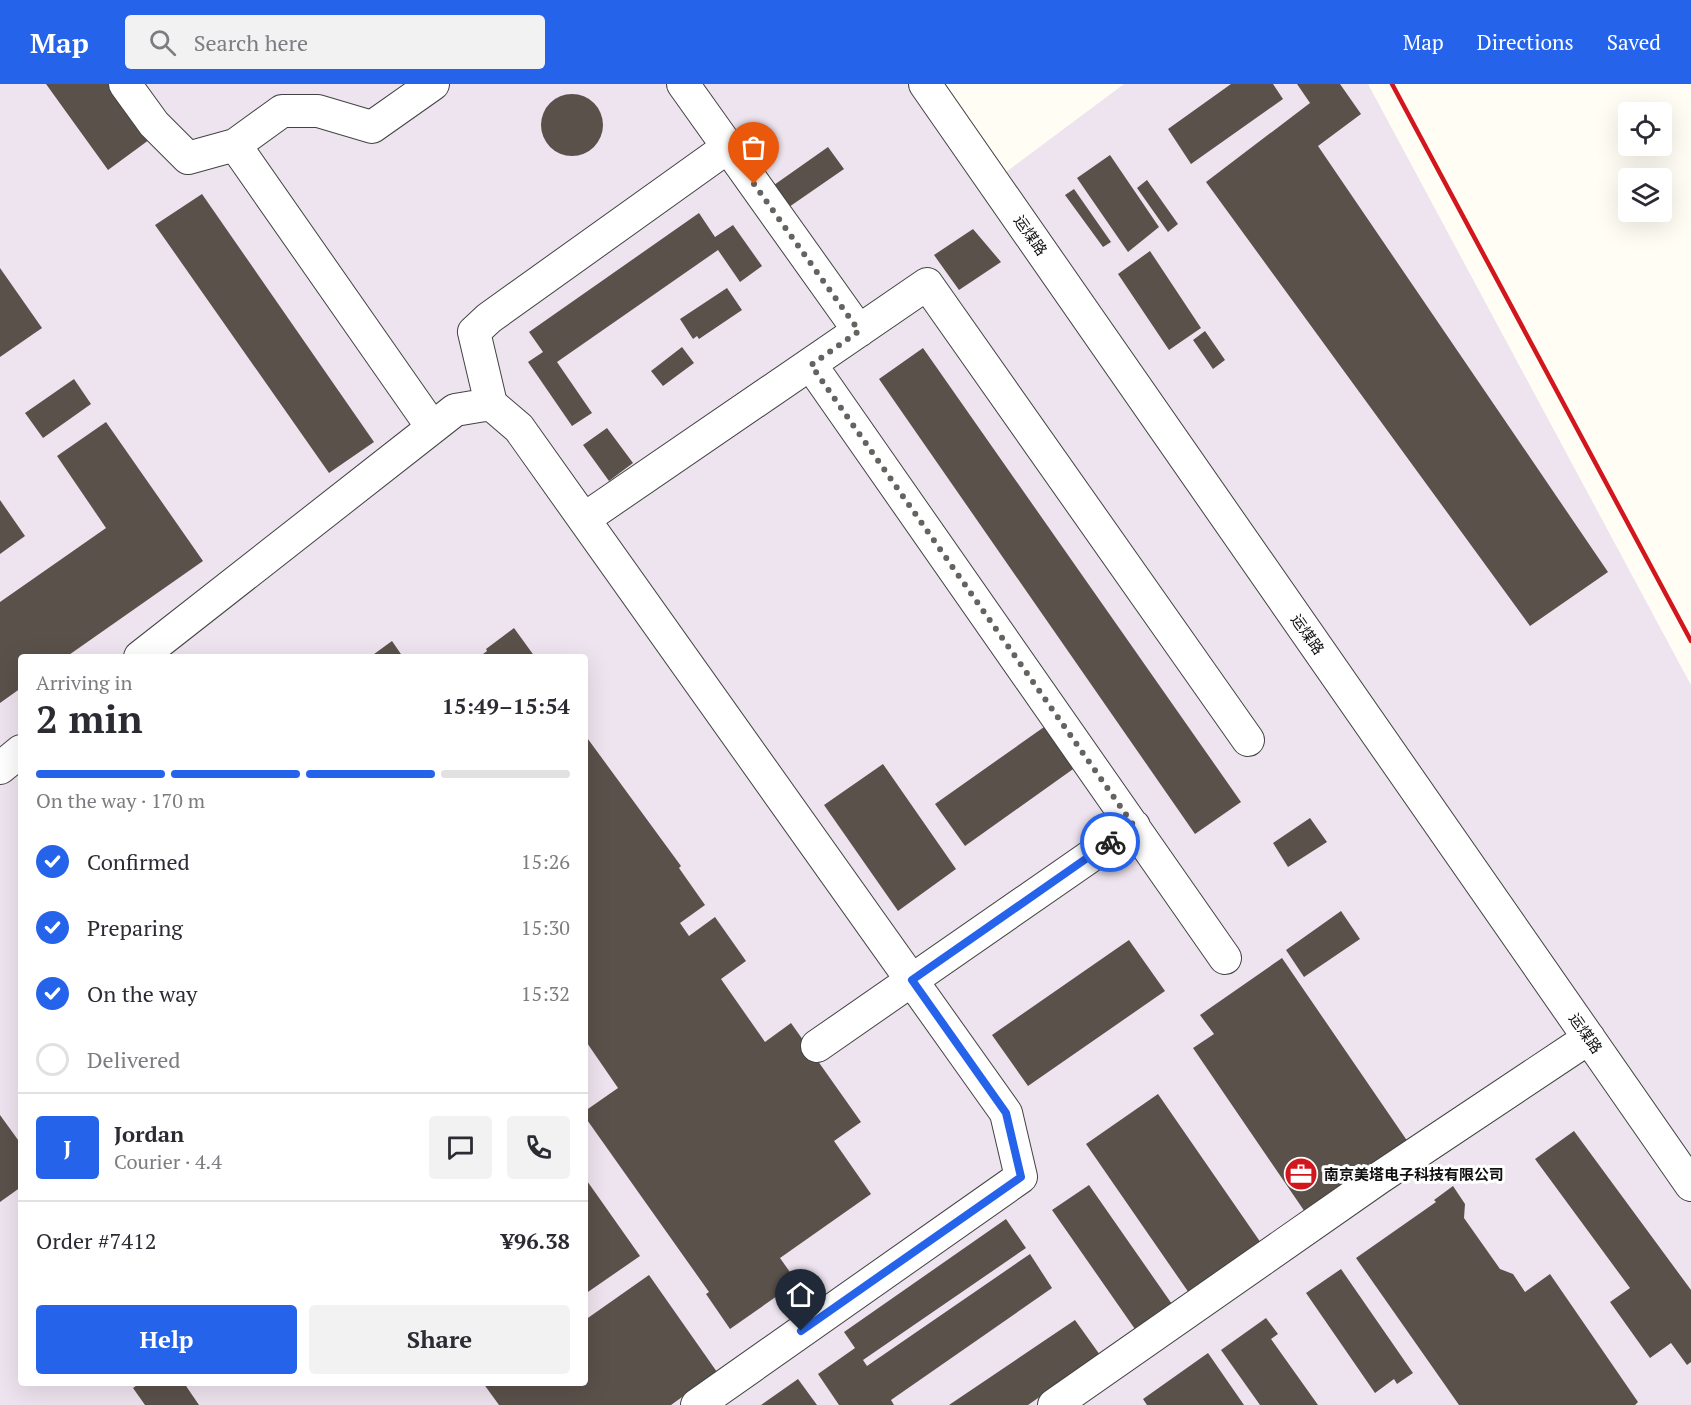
<!DOCTYPE html>
<meta charset="utf-8">
<style>
:root{--surface:#fff;--page:#f2f2f3;--text:#2b2b33;--muted:#7c7c81;--line:#e1e1e2;--accent:#2563eb}
body{margin:0;font-family:"PT Serif","Noto Sans SC",serif;background:var(--page);color:var(--text);height:100vh;display:flex;flex-direction:column;font-size:22px;white-space:nowrap}
*{box-sizing:border-box;margin:0}
p{font-size:20px;color:var(--muted)}
.icon{flex:none;width:33px;height:33px;fill:none;stroke:currentColor;stroke-width:2;stroke-linecap:round;stroke-linejoin:round}
.map{position:relative;flex:1;overflow:hidden}
.side{position:absolute;left:18px;top:570px;width:570px;height:732px;display:flex;flex-direction:column;background:var(--surface);border-radius:6px;box-shadow:0 6px 24px #0002}
.side>*{flex:none}
.buttons{position:absolute;left:1618px;top:18px;display:grid;gap:12px}
.buttons a{display:grid;place-items:center;width:54px;height:54px;border-radius:6px;background:var(--surface);box-shadow:0 6px 24px #0002;font-size:30px}
.pin{position:absolute;display:grid;place-items:center;width:51px;height:51px;color:#fff;margin:-62px -26px;border-radius:50% 50% 50% 0;rotate:-45deg;box-shadow:0 0 6px #0007}
.pin .icon{rotate:45deg}
.courier{position:absolute;display:grid;place-items:center;width:60px;height:60px;margin:-30px;border:4px solid #2563eb;border-radius:50%;background:#fff;color:#222;box-shadow:0 2px 8px #0007}
.headline em{font-style:normal;font-weight:700}
.headline div{display:flex;flex-direction:column-reverse}
.headline{display:flex;align-items:center;justify-content:space-between;height:102px;padding:0 18px}
h1{font-size:39px;font-weight:700;line-height:45px}
.bar{display:grid;grid-template-columns:repeat(4,1fr);gap:9px 6px;align-content:center;height:72px;padding:0 18px}
.bar i{height:8px;border-radius:4px;background:var(--line)}
.bar .on{background:var(--accent)}
.bar p{grid-column:span 4}
.line{display:flex;align-items:center;gap:15px;padding:0 18px;border-top:2px solid var(--line)}
.line div{flex:1}
.round{display:grid;place-items:center;flex:none;width:63px;height:63px;border-radius:6px;background:var(--page)}
ol{padding:0 18px;list-style:none}
li{display:flex;align-items:center;gap:18px;height:66px}
li p{margin-inline-start:auto}
li .icon{padding:6px;border-radius:50%;background:var(--accent);color:#fff;stroke-width:4}
li:last-child{color:var(--muted)}
li i{width:33px;height:33px;border:3px solid var(--line);border-radius:50%}
.action{display:flex;gap:12px;margin-top:auto;padding:12px 18px}
.action a{flex:1;height:69px;border-radius:6px;background:var(--accent);color:#fff;font-size:24px;font-weight:700;line-height:69px;text-align:center}
.action a+a{background:var(--page);color:var(--text)}
header{display:flex;align-items:center;gap:36px;box-sizing:border-box;height:84px;padding:0 30px;background:var(--accent);color:#fff}
header strong{font-size:28px}
nav{display:flex;gap:33px;margin-inline-start:auto;font-size:21px}
.search{width:420px;height:54px;background:var(--page);display:flex;align-items:center;gap:15px;box-sizing:border-box;padding:0 21px;border-radius:6px;color:var(--muted);font-size:22px}
.map>svg:first-child{display:block}
.industrial{fill:#eee4ef;fill-rule:evenodd}
.building{fill:#5b514b}
.lines{fill:none;stroke-linecap:round;stroke-linejoin:round}
.minor-casing{stroke:#434343;stroke-width:34}
.minor{stroke:#fff;stroke-width:32}
.rail{stroke:#d2161e;stroke-width:4.5}
.done{stroke:#646360;stroke-width:6;stroke-dasharray:0 10.8}
.route{stroke:#2563eb;stroke-width:8}
.labels{text-anchor:middle;dominant-baseline:central;stroke-width:6;stroke-linejoin:round;paint-order:stroke}
.street-label{font-size:15px;fill:#101010;stroke:#fff}
.poi-label{font-size:15px;font-weight:bold;fill:#101010;stroke:#fff;text-anchor:start}
</style>
<header>
<strong>Map</strong>
<div class="search"><svg class="icon" aria-label="search" viewBox="0 0 24 24"><circle cx="10" cy="10" r="6"/><path d="M15 15l6 6"/></svg>Search here</div>
<nav><a>Map</a><a>Directions</a><a>Saved</a></nav>
</header>
<div class="map">
<svg width="1691" height="1321" viewBox="0 0 1691 1321">
<rect width="100%" height="100%" fill="#fffdf4"/>
<path class="industrial" d="M0,0H914L986,103L1124,0H1368L1691,601V1321H0ZM21,573H585V1299H21Z"/>
<path class="building" d="M46,0H116L153,53L108,86Z
M1231,0H1273L1283,15L1191,80L1168,45Z
M1297,0H1340L1361,30L1318,62L1608,488L1530,542L1206,98L1310,19Z
M541 41a31 31 0 1 1 62 0a31 31 0 1 1-62 0Z
M828,63L844,85L789,123L774,101Z
M1110,71L1159,143L1128,168L1077,94Z
M1147,96L1178,140L1168,148L1137,104Z
M1074,105L1111,158L1103,163L1065,111Z
M202,110L374,358L329,389L155,141Z
M699,129L715,153L733,141L762,182L740,198L718,166L557,278L592,329L572,342L528,278L543,268L529,248Z
M973,145L1001,178L959,206L934,171Z
M1150,167L1201,244L1169,266L1118,190Z
M0,184L42,244L0,273Z
M727,204L742,226L699,255L697,252L693,255L680,235Z
M1205,247L1225,276L1213,285L1193,256Z
M682,263L694,279L663,302L651,287Z
M923,264L1241,718L1195,750L879,295Z
M74,295L91,320L43,354L25,329Z
M106,338L203,477L66,573H21V604L0,619V518L106,444L57,372Z
M607,344L633,379L609,397L583,361Z
M0,416L25,452L0,470Z
M514,544L535,573H479L487,567L486,565Z
M392,557L403,573H370Z
M1054,636L1083,678L965,762L935,720Z
M585,651L681,782L679,784L705,821L680,839L689,852L715,833L746,877L721,895L765,958L791,939L861,1038L834,1057L871,1110L780,1174L797,1198L730,1245L706,1210L709,1208L585,1033V1027L618,1004L585,956Z
M883,680L956,785L898,827L824,721Z
M1310,734L1327,758L1288,783L1273,759Z
M1341,827L1360,855L1304,893L1286,866Z
M1129,856L1165,907L1028,1002L992,951Z
M1282,874L1408,1058L1305,1128L1193,964L1214,950L1200,931Z
M1158,1010L1261,1159L1189,1209L1086,1060Z
M0,1031L21,1060V1103L0,1118Z
M1574,1047L1691,1206V1278L1687,1281L1671,1259L1650,1274L1610,1218L1630,1204L1535,1075Z
M585,1094L640,1172L585,1210Z
M1089,1101L1174,1223L1137,1248L1052,1126Z
M1453,1102L1465,1120L1464,1134L1500,1185L1513,1190L1525,1208L1550,1190L1638,1318L1635,1321H1459L1356,1174L1436,1118L1434,1116Z
M1006,1135L1026,1164L863,1276L867,1282L1030,1170L1052,1204L891,1316L894,1321H839L818,1290L855,1264L844,1248Z
M1341,1185L1413,1289L1397,1300L1394,1295L1375,1309L1306,1209Z
M649,1191L717,1288L671,1321H499L483,1299H585V1236Z
M1266,1234L1278,1250L1271,1255L1318,1321H1260L1221,1266Z
M1075,1236L1100,1271L1028,1321H949Z
M1208,1269L1244,1321H1147L1143,1315Z
M798,1295L817,1321H761Z
M140,1299H184L199,1321H145L133,1304Z"/>
<g class="lines">
<g class="minor-casing">
<path id="minor" d="M125,0L154,40L188,74L235,61L282,27H318L372,43L433,0
M683,0L859,247
M925,0L1691,1101
M235,61L432,343
M811,281L1225,874
M491,320L474,248L489,234L728,63
M584,435L927,200L1248,656
M140,573L455,326L491,320L519,344L1006,1029L1021,1093L697,1321
M0,684L21,667
M817,962L1134,742
M1054,1321L1379,1094L1589,954"/>
</g>
<use href="#minor" class="minor"/>
<path class="rail" d="M1392,0L1691,557"/>
</g>
<g class="lines">
<path class="done" d="M754,100L859,247L811,281L1134,742L1110,758"/>
<path class="route" d="M801,1247L1021,1093L1006,1029L912,896L1110,758"/>
</g>
<defs>
<g id="office-disc" transform="scale(1.725)"><circle r="9.5" fill="#d2161e" stroke="#fff"/><path d="M-6-3h4V-5.5h4V-3h4V5H-6ZM-1-4.5V-3h2v-1.5ZM-6 0V1H6V0Z" fill="#fff"/></g>
</defs>
<g fill-rule="evenodd">
<use href="#office-disc" x="1301" y="1090"/>
</g>
<g class="labels">
<g class="street-label">
<text transform="translate(1031 151) rotate(55)">运煤路</text>
<text transform="translate(1308 550) rotate(55)">运煤路</text>
<text transform="translate(1586 949) rotate(55)">运煤路</text>
</g>
<g class="poi-label">
<text x="1324" y="1090">南京美塔电子科技有限公司</text>
</g>
</g>
</svg>
<div class="buttons">
<a><svg class="icon" aria-label="locate" viewBox="0 0 24 24"><circle cx="12" cy="12" r="6"/><path d="M12 2v4M12 18v4M2 12h4M18 12h4"/></svg></a>
<a><svg class="icon" aria-label="layers" viewBox="0 0 24 24"><path d="M12 4l9 5-9 5-9-5zM3 14l9 5 9-5"/></svg></a>
</div>
<div class="pin" style="left:754px;top:100px;background:#ea580c"><svg class="icon" aria-label="bag" viewBox="0 0 24 24"><path d="M5 8h14l-1 12H6zM9 8a3 3 0 0 1 6 0"/></svg></div>
<div class="pin" style="left:801px;top:1247px;background:#1f2937"><svg class="icon" aria-label="home" viewBox="0 0 24 24"><path d="M3 11l9-7 9 7M6 9v11h12V9"/></svg></div>
<div class="courier" style="left:1110px;top:758px"><svg class="icon" aria-label="bike" viewBox="0 0 24 24"><circle cx="6" cy="16" r="4"/><circle cx="18" cy="16" r="4"/><path d="M6 16l4-8h5l3 8M10 8l3 8H6M13 5h3"/></svg></div>
<section class="side">
<div class="headline"><div><h1>2 min</h1><p>Arriving in</p></div><em>15:49–15:54</em></div>
<div class="bar"><i class="on"></i><i class="on"></i><i class="on"></i><i></i><p>On the way · 170 m</p></div>
<ol>
<li><svg class="icon" aria-label="check" viewBox="0 0 24 24"><path d="M5 12l5 5 9-10"/></svg>Confirmed<p>15:26</p></li>
<li><svg class="icon" aria-label="check" viewBox="0 0 24 24"><path d="M5 12l5 5 9-10"/></svg>Preparing<p>15:30</p></li>
<li><svg class="icon" aria-label="check" viewBox="0 0 24 24"><path d="M5 12l5 5 9-10"/></svg>On the way<p>15:32</p></li>
<li><i></i>Delivered</li>
</ol>
<div class="line" style="height:108px"><b class="round" style="background:var(--accent);color:#fff">J</b><div><b>Jordan</b><p>Courier · 4.4</p></div><a class="round"><svg class="icon" aria-label="chat" viewBox="0 0 24 24"><path d="M4 5h16v11H9l-5 4z"/></svg></a><a class="round"><svg class="icon" aria-label="phone" viewBox="0 0 24 24"><path d="M5 4h4l2 5-3 2q2 4 5 5l2-3 5 2v4C11 20 4 13 5 4z"/></svg></a></div>
<div class="line" style="height:78px"><div>Order #7412</div><b>¥96.38</b></div>
<div class="action"><a>Help</a><a>Share</a></div>
</section>
</div>
